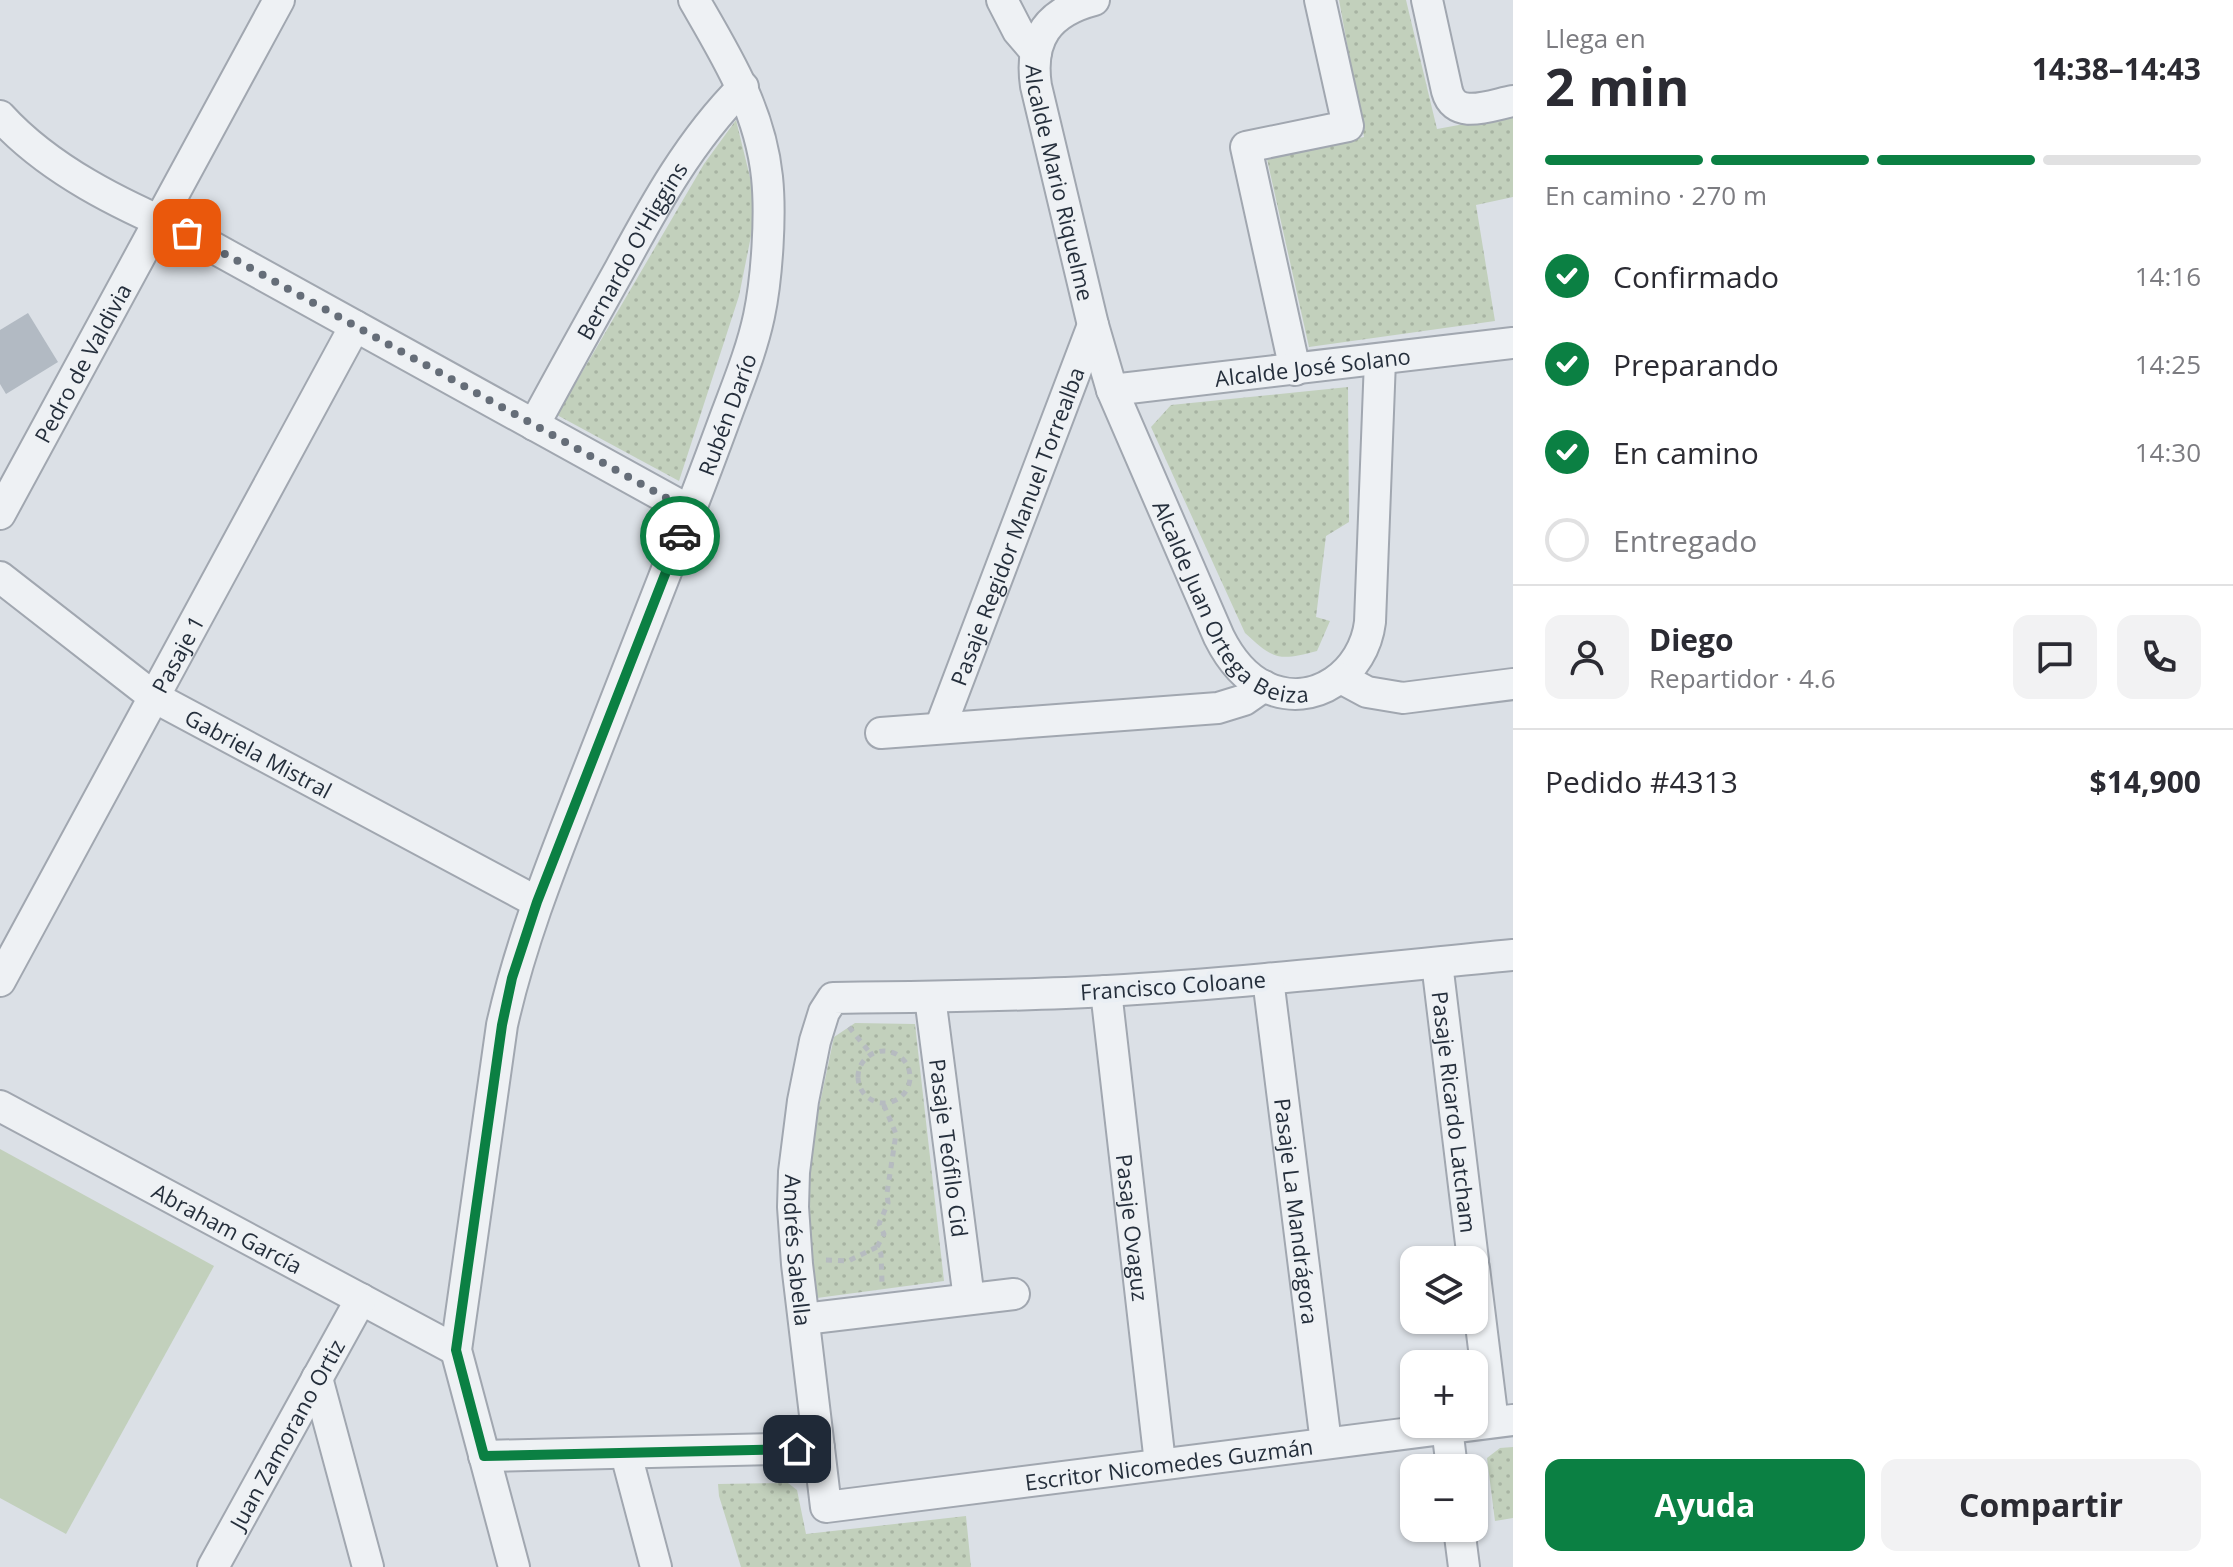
<!DOCTYPE html>
<html lang="es">
<meta charset="utf-8">
<style>
:root{--surface:#fff;--page:#f2f2f3;--text:#2b2b33;--muted:#7c7c81;--line:#e1e1e2;--accent:#0b8043}
body{margin:0;font-family:"Open Sans",sans-serif;background:var(--page);color:var(--text);height:100vh;display:flex;flex-direction:column;font-size:30px;white-space:nowrap}
*{box-sizing:border-box;margin:0}
p{font-size:26px;color:var(--muted)}
.icon{flex:none;width:44px;height:44px;fill:none;stroke:currentColor;stroke-width:2;stroke-linecap:round;stroke-linejoin:round}
.map{position:relative;flex:1;overflow:hidden}
.sheet{display:flex;flex-direction:column;background:var(--surface);width:720px}
.sheet>*{flex:none}
.tools{position:absolute;left:1400px;top:1246px;display:grid;gap:16px}
.tools a{display:grid;place-items:center;width:88px;height:88px;border-radius:16px;background:var(--surface);box-shadow:0 2px 6px #0004;font-size:40px}
.pin{position:absolute;display:grid;place-items:center;width:68px;height:68px;color:#fff;margin:-34px;border-radius:16px;box-shadow:0 4px 12px #0006}
.courier{position:absolute;display:grid;place-items:center;width:80px;height:80px;margin:-40px;border:6px solid #0b8043;border-radius:50%;background:#fff;color:#222;box-shadow:0 2px 10px #0007}
.overview em{font-style:normal;font-weight:700}
.overview div{display:flex;flex-direction:column-reverse}
.overview{display:flex;align-items:center;justify-content:space-between;height:136px;padding:0 32px}
h1{font-size:52px;font-weight:700;line-height:60px}
.bar{display:grid;grid-template-columns:repeat(4,1fr);gap:12px 8px;align-content:center;height:96px;padding:0 32px}
.bar i{height:10px;border-radius:6px;background:var(--line)}
.bar .active{background:var(--accent)}
.bar p{grid-column:span 4}
.line{display:flex;align-items:center;gap:20px;padding:0 32px;border-top:2px solid var(--line)}
.line div{flex:1}
.round{display:grid;place-items:center;flex:none;width:84px;height:84px;border-radius:16px;background:var(--page)}
ol{padding:0 32px;list-style:none}
li{display:flex;align-items:center;gap:24px;height:88px}
li p{margin-inline-start:auto}
li .icon{padding:8px;border-radius:50%;background:var(--accent);color:#fff;stroke-width:4}
li:last-child{color:var(--muted)}
li i{width:44px;height:44px;border:4px solid var(--line);border-radius:50%}
.cta{display:flex;gap:16px;margin-top:auto;padding:16px 32px}
.cta a{flex:1;height:92px;border-radius:16px;background:var(--accent);color:#fff;font-size:32px;font-weight:700;line-height:92px;text-align:center}
.cta a+a{background:var(--page);color:var(--text)}
main{display:flex;flex:1;min-height:0}
.map>svg:first-child{display:block}
.grass{fill:#c2d0bc}
.park{fill:url(#park-dots)}
.building{fill:#b2bac3}
.lines{fill:none;stroke-linecap:round;stroke-linejoin:round}
.minor-casing{stroke:#a1a7b0;stroke-width:34}
.path{stroke:#b6bbc0;stroke-width:5;stroke-dasharray:6 6;stroke-linecap:butt}
.minor{stroke:#eef1f4;stroke-width:30}
.done{stroke:#656d78;stroke-width:8;stroke-dasharray:0 14.4}
.route{stroke:#0b8043;stroke-width:10}
.labels{text-anchor:middle;dominant-baseline:central;stroke-width:8;stroke-linejoin:round;paint-order:stroke}
.street-label{font-size:22px;fill:#252f3c;stroke:#eaeff4}
</style>
<main>
<div class="map">
<svg width="1513" height="1567" viewBox="0 0 1513 1567">
<defs>
<pattern id="park-dots" width="8" height="8" patternUnits="userSpaceOnUse" patternTransform="scale(2)"><rect width="8" height="8" fill="#c2d0bc"/><path d="M2 2h.1M6 6h.1" fill="none" stroke="#a7b3a2" stroke-width="1.8" stroke-linecap="round"/></pattern>
</defs>
<rect width="100%" height="100%" fill="#dbe0e6"/>
<path class="grass" d="M0,1149L214,1266L66,1534L0,1498Z"/>
<path class="park" d="M1339,0H1406L1437,129L1513,115V197L1476,205L1495,321L1309,347L1267,159L1364,137Z
M736,120L757,206L739,296L679,481L557,415L704,164Z
M1348,387L1349,522L1326,536L1316,617L1330,621L1317,651C1279,661 1274,660 1245,633L1151,427L1171,405Z
M855,1023L915,1024L944,1281L817,1298L810,1226V1150L834,1037Z
M1513,1447V1518L1495,1521L1487,1458L1500,1448Z
M788,1483L797,1490L806,1534L966,1516L971,1567H741L719,1496L718,1484Z"/>
<path class="building" d="M28,313L58,362L6,394L0,384V330Z"/>
<g class="lines">
<g class="minor-casing">
<g id="minor">
<path d="M1002,0L1018,31L1036,52"/>
<path id="s1" d="M1094,0C1048,12 1029,39 1036,86L1093,325L1112,390L1219,637C1229,657 1244,677 1265,687C1315,710 1364,672 1370,622L1380,360"/>
<path d="M1427,0L1447,91C1455,121 1491,105 1513,101"/>
<path d="M0,116C49,170 121,205 187,233L690,511"/>
<path d="M1295,370L1246,147L1348,126L1320,0"/>
<path id="s2" d="M1112,390L1513,343"/>
<path id="s3" d="M534,425C562,373 591,321 620,269C655,204 690,140 743,87"/>
<path id="s4" d="M0,514L279,0"/>
<path id="s5" d="M0,577L154,697L537,902"/>
<path d="M1341,678L1367,692L1403,698L1513,684"/>
<path id="s6" d="M940,728L1093,325"/>
<path d="M881,733L1218,708L1244,700L1264,686"/>
<path id="s7" d="M1513,955C1378,968 1242,983 1107,991C1016,996 924,997 833,998L824,1012L815,1041L803,1101L794,1172L793,1207L797,1264L826,1507L1513,1420"/>
<path id="s8" d="M1437,963L1473,1260"/>
<path id="s9" d="M1268,979L1326,1443"/>
<path id="s10" d="M0,981L355,326"/>
<path id="s11" d="M1106,991L1160,1463"/>
<path id="s12" d="M930,997L969,1299"/>
<path id="s13" d="M0,1106L456,1350"/>
<path d="M1474,1268L1493,1422"/>
<path d="M804,1319L1014,1294"/>
<path d="M317,1378L368,1567"/>
<path d="M1447,1428L1452,1468"/>
<path d="M626,1454L656,1567"/>
<path d="M484,1456L819,1448"/>
<path d="M1459,1528L1464,1567"/>
<path id="s14" d="M213,1567L361,1299"/>
<path id="s15" d="M514,1567L456,1350L502,1025C521,940 553,861 585,779C618,695 651,611 684,526C699,489 713,451 727,413C739,381 752,349 759,316C767,278 771,215 767,177C760,110 727,57 694,0"/>
</g>
</g>
<path class="path" d="M849,1027L871,1054
M858 1077a26 26 0 1 1 52 0a26 26 0 1 1-52 0Z
M877,1247L884,1234L879,1224L888,1203L887,1193L896,1134L883,1103
M826,1260L848,1261L877,1247L881,1254L882,1282"/>
<use href="#minor" class="minor"/>
</g>
<g class="lines">
<path class="done" d="M187,233L690,511L680,536"/>
<path class="route" d="M680,536L537,902L512,978L502,1025L456,1350L484,1456L797,1449"/>
</g>
<g class="labels">
<g class="street-label">
<text stroke="none"><textPath href="#s1" startOffset="216">Alcalde Mario Riquelme</textPath></text>
<text stroke="none"><textPath href="#s3" startOffset="200">Bernardo O'Higgins</textPath></text>
<text stroke="none"><textPath href="#s4" startOffset="172">Pedro de Valdivia</textPath></text>
<text stroke="none"><textPath href="#s2" startOffset="202">Alcalde José Solano</textPath></text>
<text stroke="none"><textPath href="#s15" startOffset="1204">Rubén Darío</textPath></text>
<text stroke="none"><textPath href="#s6" startOffset="216">Pasaje Regidor Manuel Torrealba</textPath></text>
<text stroke="none"><textPath href="#s1" startOffset="682">Alcalde Juan Ortega Beiza</textPath></text>
<text stroke="none"><textPath href="#s10" startOffset="372">Pasaje 1</textPath></text>
<text stroke="none"><textPath href="#s5" startOffset="314">Gabriela Mistral</textPath></text>
<text transform="translate(1173 985) rotate(-4)">Francisco Coloane</text>
<text stroke="none"><textPath href="#s8" startOffset="150">Pasaje Ricardo Latcham</textPath></text>
<text stroke="none"><textPath href="#s12" startOffset="152">Pasaje Teófilo Cid</textPath></text>
<text stroke="none"><textPath href="#s9" startOffset="234">Pasaje La Mandrágora</textPath></text>
<text stroke="none"><textPath href="#s11" startOffset="238">Pasaje Ovaguz</textPath></text>
<text stroke="none"><textPath href="#s13" startOffset="258">Abraham García</textPath></text>
<text stroke="none"><textPath href="#s7" startOffset="940">Andrés Sabella</textPath></text>
<text stroke="none"><textPath href="#s14" startOffset="152">Juan Zamorano Ortiz</textPath></text>
<text stroke="none"><textPath href="#s7" startOffset="1544">Escritor Nicomedes Guzmán</textPath></text>
</g>
</g>
</svg>
<div class="tools">
<a><svg class="icon" aria-label="layers" viewBox="0 0 24 24"><path d="M12 4l9 5-9 5-9-5zM3 14l9 5 9-5"/></svg></a>
<a>+</a>
<a>−</a>
</div>
<div class="pin" style="left:187px;top:233px;background:#ea580c"><svg class="icon" aria-label="bag" viewBox="0 0 24 24"><path d="M5 8h14l-1 12H6zM9 8a3 3 0 0 1 6 0"/></svg></div>
<div class="pin" style="left:797px;top:1449px;background:#1f2937"><svg class="icon" aria-label="home" viewBox="0 0 24 24"><path d="M3 11l9-7 9 7M6 9v11h12V9"/></svg></div>
<div class="courier" style="left:680px;top:536px"><svg class="icon" aria-label="car" viewBox="0 0 24 24"><path d="M5 17H2v-5l4-1 3-4h7l3 4 3 1v5h-3M9 17h6M6 11h13"/><circle cx="7" cy="17" r="2"/><circle cx="17" cy="17" r="2"/></svg></div>
</div>
<section class="sheet">
<div class="overview"><div><h1>2 min</h1><p>Llega en</p></div><em>14:38–14:43</em></div>
<div class="bar"><i class="active"></i><i class="active"></i><i class="active"></i><i></i><p>En camino · 270 m</p></div>
<ol>
<li><svg class="icon" aria-label="check" viewBox="0 0 24 24"><path d="M5 12l5 5 9-10"/></svg>Confirmado<p>14:16</p></li>
<li><svg class="icon" aria-label="check" viewBox="0 0 24 24"><path d="M5 12l5 5 9-10"/></svg>Preparando<p>14:25</p></li>
<li><svg class="icon" aria-label="check" viewBox="0 0 24 24"><path d="M5 12l5 5 9-10"/></svg>En camino<p>14:30</p></li>
<li><i></i>Entregado</li>
</ol>
<div class="line" style="height:144px"><a class="round"><svg class="icon" aria-label="person" viewBox="0 0 24 24"><circle cx="12" cy="8" r="4"/><path d="M4 21q1-7 8-7t8 7"/></svg></a><div><b>Diego</b><p>Repartidor · 4.6</p></div><a class="round"><svg class="icon" aria-label="chat" viewBox="0 0 24 24"><path d="M4 5h16v11H9l-5 4z"/></svg></a><a class="round"><svg class="icon" aria-label="phone" viewBox="0 0 24 24"><path d="M5 4h4l2 5-3 2q2 4 5 5l2-3 5 2v4C11 20 4 13 5 4z"/></svg></a></div>
<div class="line" style="height:104px"><div>Pedido #4313</div><b>$14,900</b></div>
<div class="cta"><a>Ayuda</a><a>Compartir</a></div>
</section>
</main>
